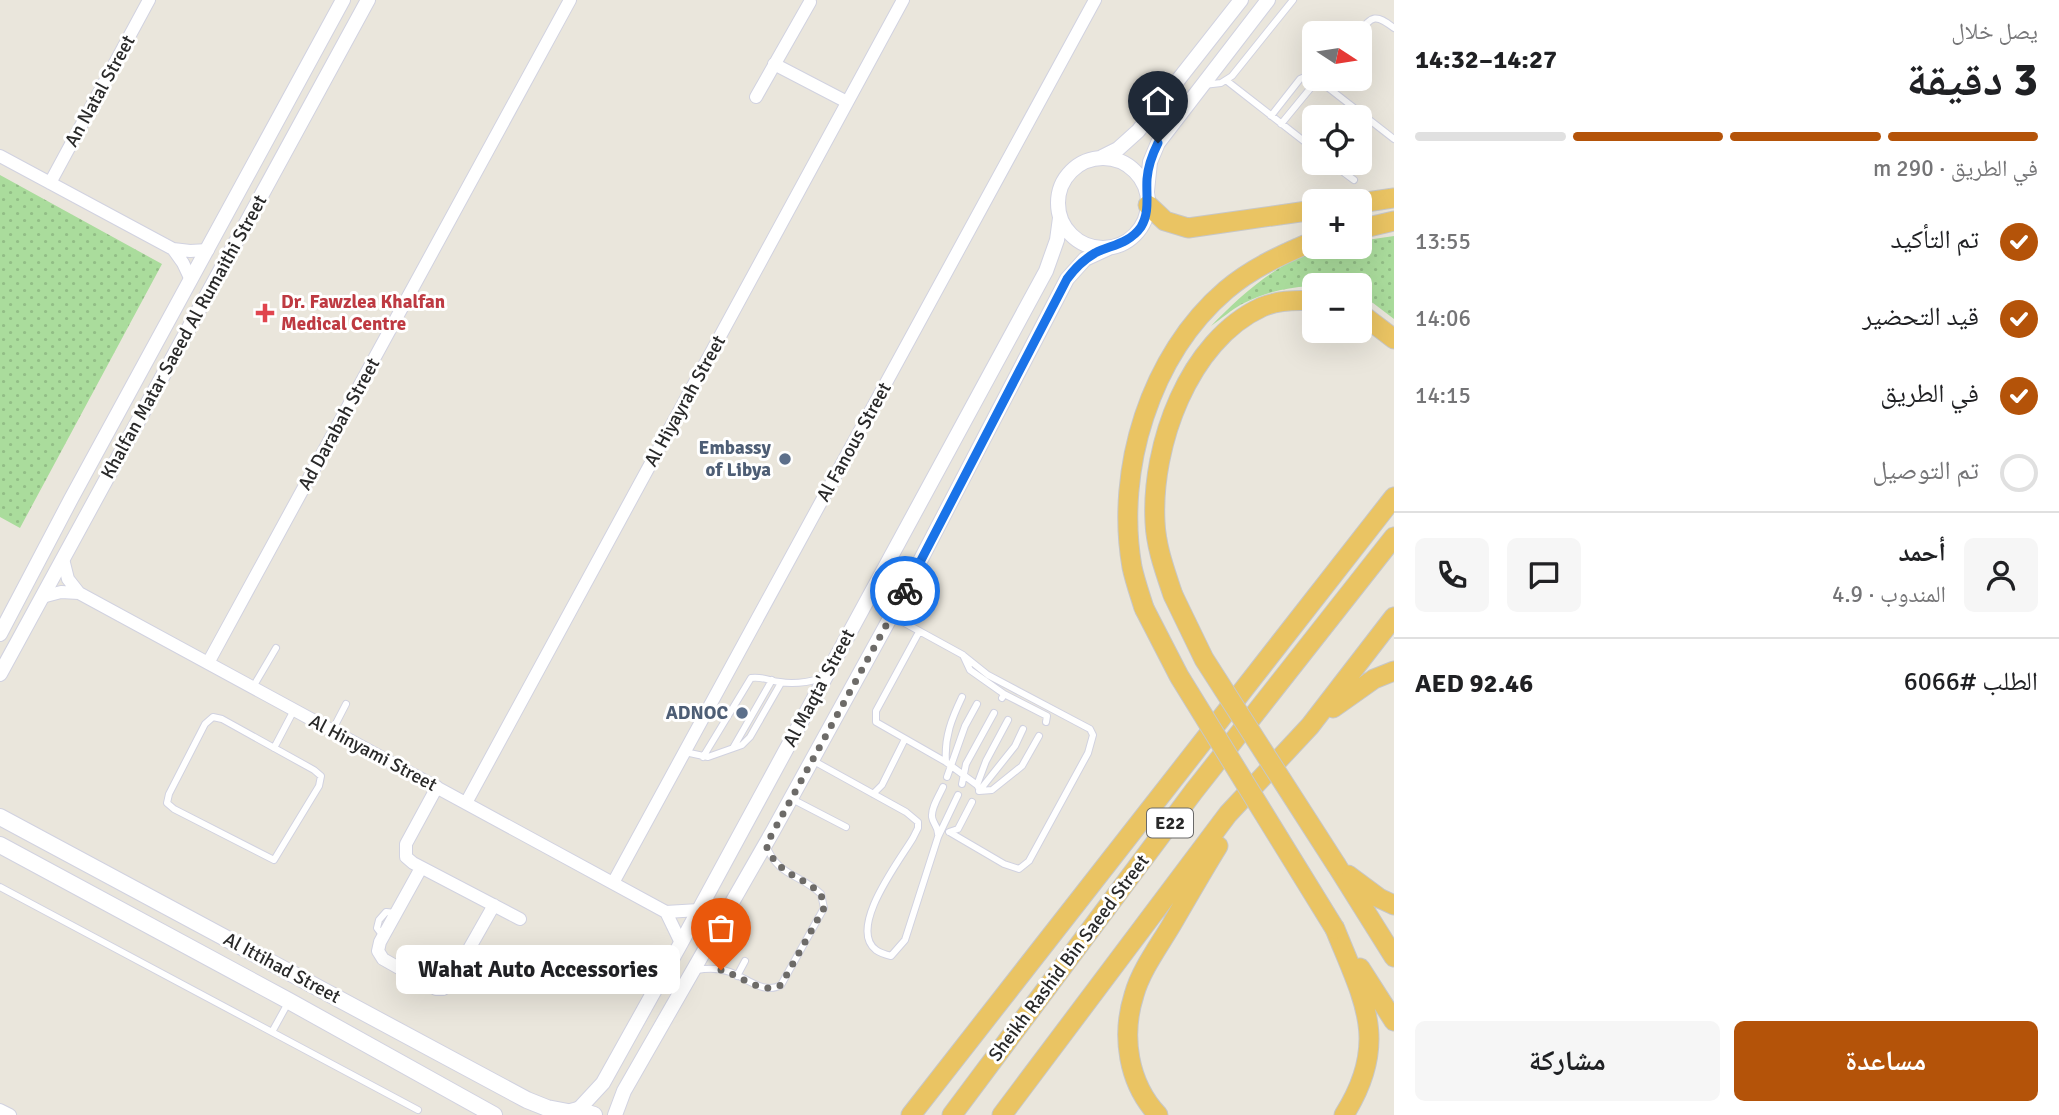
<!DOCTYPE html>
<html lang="ar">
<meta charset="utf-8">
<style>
:root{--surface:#fff;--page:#f6f6f6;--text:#202124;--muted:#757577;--line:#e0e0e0;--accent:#b45309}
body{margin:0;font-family:Signika,"Noto Naskh Arabic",sans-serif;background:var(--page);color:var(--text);direction:rtl;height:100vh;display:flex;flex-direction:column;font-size:26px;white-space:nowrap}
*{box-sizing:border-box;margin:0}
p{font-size:23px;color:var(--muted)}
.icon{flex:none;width:38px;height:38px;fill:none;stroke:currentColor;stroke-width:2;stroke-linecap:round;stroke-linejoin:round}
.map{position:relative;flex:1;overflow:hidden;direction:ltr}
.panel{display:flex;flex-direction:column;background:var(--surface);width:665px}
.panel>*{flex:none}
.needle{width:46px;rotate:102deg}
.buttons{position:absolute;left:1302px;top:21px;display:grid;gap:14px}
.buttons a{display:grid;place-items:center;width:70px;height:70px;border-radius:10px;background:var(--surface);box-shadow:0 7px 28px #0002;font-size:35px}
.pin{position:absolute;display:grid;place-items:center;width:60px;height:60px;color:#fff;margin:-72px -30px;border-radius:50% 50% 50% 0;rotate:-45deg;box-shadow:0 0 7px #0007}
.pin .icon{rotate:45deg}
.courier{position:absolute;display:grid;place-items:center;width:70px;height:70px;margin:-35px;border:5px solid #1a73e8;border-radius:50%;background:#fff;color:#222;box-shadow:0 2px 9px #0007}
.bubble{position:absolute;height:49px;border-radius:10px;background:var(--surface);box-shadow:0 7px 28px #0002;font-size:23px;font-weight:800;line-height:49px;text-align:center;direction:rtl}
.summary em{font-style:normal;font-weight:800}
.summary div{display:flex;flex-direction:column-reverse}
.summary{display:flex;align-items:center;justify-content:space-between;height:119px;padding:0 21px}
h1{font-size:46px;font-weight:800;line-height:52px}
.bar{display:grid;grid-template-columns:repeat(4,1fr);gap:10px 7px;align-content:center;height:84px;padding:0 21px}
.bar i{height:9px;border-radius:5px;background:var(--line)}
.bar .selected{background:var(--accent)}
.bar p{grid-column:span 4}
.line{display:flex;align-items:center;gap:18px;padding:0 21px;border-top:2px solid var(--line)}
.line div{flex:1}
.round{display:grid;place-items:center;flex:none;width:74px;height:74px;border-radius:10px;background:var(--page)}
ol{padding:0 21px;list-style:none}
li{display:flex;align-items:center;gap:21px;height:77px}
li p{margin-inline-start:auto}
li .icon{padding:7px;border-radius:50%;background:var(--accent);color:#fff;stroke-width:4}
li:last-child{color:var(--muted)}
li i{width:38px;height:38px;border:4px solid var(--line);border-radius:50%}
.button{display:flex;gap:14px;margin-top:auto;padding:14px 21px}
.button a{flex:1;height:80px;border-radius:10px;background:var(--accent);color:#fff;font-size:28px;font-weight:800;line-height:80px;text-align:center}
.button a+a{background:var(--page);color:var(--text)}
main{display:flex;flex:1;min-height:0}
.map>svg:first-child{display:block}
.grass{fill:url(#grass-dots)}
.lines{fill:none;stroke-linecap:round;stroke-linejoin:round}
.service-casing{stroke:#d1d2e0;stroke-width:8}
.minor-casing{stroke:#d1d2e0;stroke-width:14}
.tertiary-casing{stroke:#d1d2e0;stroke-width:16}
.secondary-casing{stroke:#d1d2e0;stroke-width:18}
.trunk-casing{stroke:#c7c7c7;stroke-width:21}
.service{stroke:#fff;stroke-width:6}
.minor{stroke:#fff;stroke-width:12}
.tertiary{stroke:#fff;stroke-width:14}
.secondary{stroke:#fff;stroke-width:16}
.trunk{stroke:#eac463;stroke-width:19}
.trunk-bridge-casing{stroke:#c7c7c7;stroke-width:21;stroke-linecap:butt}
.trunk-bridge{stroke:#eac463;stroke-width:19}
.done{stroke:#6d6b68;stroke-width:7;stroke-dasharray:0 12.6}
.route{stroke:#1a73e8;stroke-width:9}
.health-dot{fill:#e0444e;stroke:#fff;stroke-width:2.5}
.service-dot{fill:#5c6f8a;stroke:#fff;stroke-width:2.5}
.labels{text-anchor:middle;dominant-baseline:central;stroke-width:6;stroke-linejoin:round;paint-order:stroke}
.shield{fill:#fff;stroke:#696969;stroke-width:2}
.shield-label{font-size:18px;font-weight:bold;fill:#292929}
.street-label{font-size:19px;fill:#292929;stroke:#fff}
.health-label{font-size:19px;font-weight:bold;fill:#be3a42;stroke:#fff;text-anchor:start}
.service-label{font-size:19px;font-weight:bold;fill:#4e5e75;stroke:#fff;text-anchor:end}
</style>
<main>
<section class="panel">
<div class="summary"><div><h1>3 دقيقة</h1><p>يصل خلال</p></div><em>14:27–14:32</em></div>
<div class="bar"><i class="selected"></i><i class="selected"></i><i class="selected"></i><i></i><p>في الطريق · 290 m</p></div>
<ol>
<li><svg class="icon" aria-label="check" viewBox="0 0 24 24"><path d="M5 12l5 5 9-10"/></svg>تم التأكيد<p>13:55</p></li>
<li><svg class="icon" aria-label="check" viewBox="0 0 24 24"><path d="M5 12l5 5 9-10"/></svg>قيد التحضير<p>14:06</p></li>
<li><svg class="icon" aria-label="check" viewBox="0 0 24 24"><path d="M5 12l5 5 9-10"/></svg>في الطريق<p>14:15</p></li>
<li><i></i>تم التوصيل</li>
</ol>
<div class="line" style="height:126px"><a class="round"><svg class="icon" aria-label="person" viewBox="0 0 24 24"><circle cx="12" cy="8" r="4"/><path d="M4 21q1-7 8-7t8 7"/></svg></a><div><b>أحمد</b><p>المندوب · 4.9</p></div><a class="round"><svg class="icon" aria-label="chat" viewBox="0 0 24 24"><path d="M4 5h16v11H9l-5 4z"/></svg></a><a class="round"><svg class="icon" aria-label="phone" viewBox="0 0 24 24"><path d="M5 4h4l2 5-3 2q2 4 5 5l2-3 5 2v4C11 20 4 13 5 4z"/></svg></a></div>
<div class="line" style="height:91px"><div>الطلب #6066</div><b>AED 92.46</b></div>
<div class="button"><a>مساعدة</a><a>مشاركة</a></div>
</section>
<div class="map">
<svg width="1394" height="1115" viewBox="0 0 1394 1115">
<defs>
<pattern id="grass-dots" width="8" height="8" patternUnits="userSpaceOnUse" patternTransform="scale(1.75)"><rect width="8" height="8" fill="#aadc9c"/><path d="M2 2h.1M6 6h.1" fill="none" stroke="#92bd86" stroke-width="1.8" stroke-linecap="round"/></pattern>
</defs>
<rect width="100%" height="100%" fill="#eae6dc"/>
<path class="grass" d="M0,175L162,264L20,528L0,517Z
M1394,236V319L1373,303L1360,297V285C1318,285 1280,284 1242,304C1231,310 1221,319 1211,326C1242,294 1286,254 1332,247C1341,245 1351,247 1360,247V241Z"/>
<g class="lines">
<g class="service-casing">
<path id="service" d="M1359,33C1372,15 1376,14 1394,28
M1317,79L1394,139
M1227,81L1314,149
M1204,85L1221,83L1232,76L1293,0
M1271,116L1300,79L1307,76L1314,77
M1281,124L1318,79
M1331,163L1354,180
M895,612L901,621L963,655L970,670L1004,694L1002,698
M919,632L876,711V722L946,762L977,785L980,790L1015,746L1023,729
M253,687L276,648
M1004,694L1047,716L1046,722
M213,717L222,719L314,770L321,776L319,786L274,860L174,809L167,803L169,794L205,724Z
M332,731L346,704
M274,748L294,710
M733,748L772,680
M685,752L708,757L742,745L750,737L781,683
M703,757L751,678C761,676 770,681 780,682C795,685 809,682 823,678
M812,760L906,812L918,822V828L913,838C900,860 847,928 876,950C880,953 887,955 891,956L905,940L938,837L958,795
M946,762C944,737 952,718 962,697
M947,777L965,726L977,704
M962,784L966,764L994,713
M977,785L986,761L1008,720
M979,791L992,790L1022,766L1039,736
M873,794L882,785L905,739
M792,799L846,827
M949,832L958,829L972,802
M951,833L1004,864L1019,869L1029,861L1088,753L1093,735L1090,729L988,675L963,655
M938,834C938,826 933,824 932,817C931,808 939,796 943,787
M0,887L418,1110
M383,936L377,928L379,920L386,912L396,913
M697,970C708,968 719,968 730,972C747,978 764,995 781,985L824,908L821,894C800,874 777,876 766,845
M737,976L745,961
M272,1032L288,1003"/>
</g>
<g class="minor-casing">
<path id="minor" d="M774,64L847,102
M756,97L810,2
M0,156L173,249L190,251L208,250
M50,183L149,0
M173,249L183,263L191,280
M63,559L68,579L79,593
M42,597L61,592L79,593L666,912L699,910
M208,663L570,0
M437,787L406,844V857L413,863L520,919
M466,803L903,0
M421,868L380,942L378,951L383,959L436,989H443L448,986L494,905
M613,883L1095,0
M666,912L681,943
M0,1110L10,1115"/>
</g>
<g class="tertiary-casing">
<path id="tertiary" d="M1102,157L1118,149L1138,131L1241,0
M1058 203a45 45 0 1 1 90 0a45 45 0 1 1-90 0Z
M1147,191L1150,162L1158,143L1268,0
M0,634L71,499L343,0
M0,674L368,0
M578,1110L603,1083L681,943L1046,271L1057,240L1060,218
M615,1115L624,1091L773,831L894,611L1067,279L1085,259L1109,248"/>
</g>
<g class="secondary-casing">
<path id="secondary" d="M0,817L527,1100L547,1108L568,1112
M0,845L289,1001L494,1115
M560,1115L578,1110L594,1115"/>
</g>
<g class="trunk-casing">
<path id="trunk" d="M1360,203L1394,198
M1148,205L1165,221L1188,228L1314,210
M1360,229L1394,221
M1360,313L1394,339
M1173,595C1165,571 1156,547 1155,522C1151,446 1188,341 1262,307C1278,300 1297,300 1314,301
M1144,608C1140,595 1135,581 1132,567C1115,470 1150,355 1226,290C1252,268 1283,254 1314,241
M1333,708L1374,679L1394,671
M1337,866L1394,957
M1348,875L1379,898L1394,905
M1335,929C1364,1001 1390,1042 1344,1115
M1360,968L1394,1021
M911,1115L1394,497
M952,1115L1194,791L1394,537
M1002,1115L1228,814L1310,726L1394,617
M1158,1115C1128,1083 1121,1036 1134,995C1141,970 1159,946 1172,924C1187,898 1202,872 1218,846"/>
</g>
<use href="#service" class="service"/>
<use href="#minor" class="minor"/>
<use href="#tertiary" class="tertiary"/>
<use href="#secondary" class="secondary"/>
<use href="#trunk" class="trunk"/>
<g class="trunk-bridge-casing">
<path id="trunk-bridge" d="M1173,595L1204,659L1337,866
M1144,608L1179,676L1335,929"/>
</g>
<use href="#trunk-bridge" class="trunk-bridge"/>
</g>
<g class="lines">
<path class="done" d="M721,970C740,975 763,996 781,985L824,908L821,894C800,874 778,876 766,845L905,591"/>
<path class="route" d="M905,591L1067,279C1075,268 1083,260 1095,253C1111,245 1129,244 1141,227C1150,212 1146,196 1147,179C1148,166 1152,155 1158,143"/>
</g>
<path class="health-dot" d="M261.5 302.5h7v7h7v7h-7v7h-7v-7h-7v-7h7z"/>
<g class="service-dot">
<circle cx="785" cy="459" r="7"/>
<circle cx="742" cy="713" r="7"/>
</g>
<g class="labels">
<rect class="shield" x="1147" y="808.5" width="46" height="29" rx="5"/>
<g class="shield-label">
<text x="1170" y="823">E22</text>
</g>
<g class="street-label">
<text transform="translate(100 91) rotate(-61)">An Natal Street</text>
<text transform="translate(184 337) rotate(-61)">Khalfan Matar Saeed Al Rumaithi Street</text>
<text transform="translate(685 401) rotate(-61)">Al Hiyayrah Street</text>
<text transform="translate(339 424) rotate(-61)">Ad Darabah Street</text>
<text transform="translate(854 442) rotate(-61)">Al Fanous Street</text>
<text transform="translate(819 688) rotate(-62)">Al Maqta' Street</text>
<text transform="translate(373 753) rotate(28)">Al Hinyami Street</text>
<text transform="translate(1069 958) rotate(-53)">Sheikh Rashid Bin Saeed Street</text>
<text transform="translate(282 968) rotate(28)">Al Ittihad Street</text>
</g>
<g class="health-label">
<text x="281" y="302">Dr. Fawzlea Khalfan<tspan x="281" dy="22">Medical Centre</tspan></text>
</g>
<g class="service-label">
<text x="771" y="448">Embassy<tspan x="771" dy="22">of Libya</tspan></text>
<text x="728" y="713">ADNOC</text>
</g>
</g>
</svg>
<div class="buttons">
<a><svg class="needle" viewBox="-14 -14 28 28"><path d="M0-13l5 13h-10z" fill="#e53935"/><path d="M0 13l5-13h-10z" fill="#757577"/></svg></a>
<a><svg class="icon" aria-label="locate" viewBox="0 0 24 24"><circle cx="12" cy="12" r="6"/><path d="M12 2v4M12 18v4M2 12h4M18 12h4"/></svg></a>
<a>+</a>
<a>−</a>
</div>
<div class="pin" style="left:721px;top:970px;background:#ea580c"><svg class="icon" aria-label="bag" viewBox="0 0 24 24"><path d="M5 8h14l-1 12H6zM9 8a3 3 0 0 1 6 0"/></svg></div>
<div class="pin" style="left:1158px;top:143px;background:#1f2937"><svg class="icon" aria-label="home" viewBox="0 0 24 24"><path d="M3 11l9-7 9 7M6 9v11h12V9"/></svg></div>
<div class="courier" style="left:905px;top:591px"><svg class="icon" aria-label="bike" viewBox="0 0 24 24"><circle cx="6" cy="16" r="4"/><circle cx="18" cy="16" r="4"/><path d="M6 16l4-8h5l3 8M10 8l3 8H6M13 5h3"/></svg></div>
<div class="bubble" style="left:396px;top:945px;width:284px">Wahat Auto Accessories</div>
</div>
</main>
